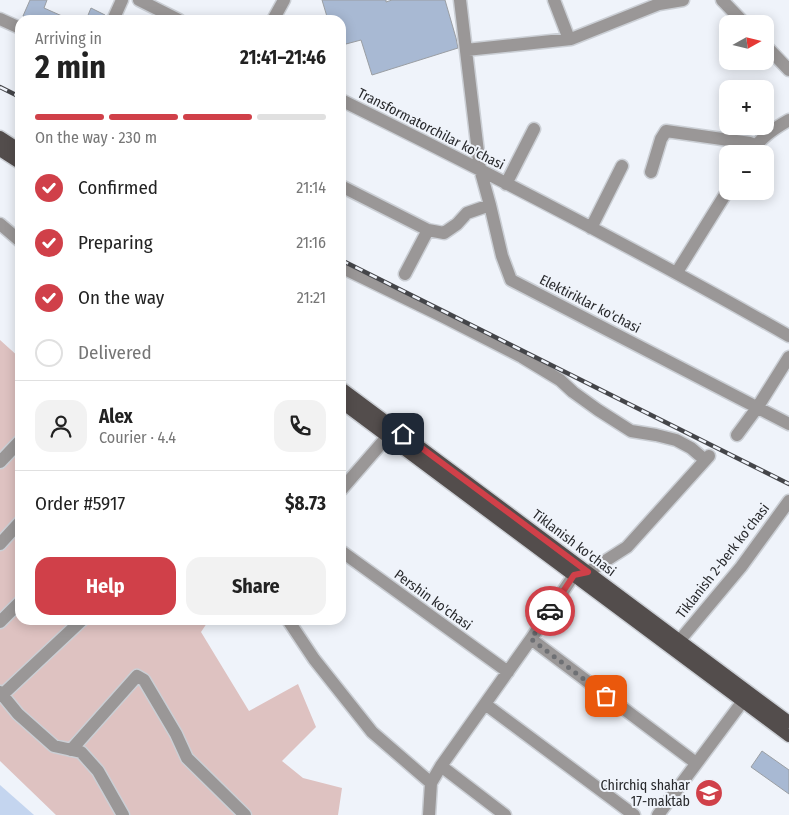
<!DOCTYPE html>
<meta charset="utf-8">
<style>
:root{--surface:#fff;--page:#f2f2f2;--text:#222;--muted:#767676;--line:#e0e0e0;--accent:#d04049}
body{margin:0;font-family:"Fira Sans Condensed",sans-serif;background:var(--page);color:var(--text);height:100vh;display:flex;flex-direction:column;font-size:19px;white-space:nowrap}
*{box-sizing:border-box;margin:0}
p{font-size:16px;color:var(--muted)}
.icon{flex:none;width:28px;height:28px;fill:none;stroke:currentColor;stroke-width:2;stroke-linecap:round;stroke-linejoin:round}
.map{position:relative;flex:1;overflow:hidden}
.drawer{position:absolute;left:15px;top:15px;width:331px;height:610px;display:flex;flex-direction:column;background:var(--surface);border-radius:15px;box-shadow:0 2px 12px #0003}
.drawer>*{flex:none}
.needle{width:32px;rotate:82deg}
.controls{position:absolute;left:719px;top:15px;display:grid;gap:10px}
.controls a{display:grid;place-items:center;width:55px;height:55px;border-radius:10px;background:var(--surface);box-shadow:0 2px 12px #0003;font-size:25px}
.pin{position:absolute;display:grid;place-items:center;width:42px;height:42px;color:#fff;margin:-21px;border-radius:10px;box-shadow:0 2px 8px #0006}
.courier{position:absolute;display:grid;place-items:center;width:50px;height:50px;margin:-25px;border:4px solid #d04049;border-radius:50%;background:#fff;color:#222;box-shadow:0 1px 6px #0007}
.headline em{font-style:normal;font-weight:700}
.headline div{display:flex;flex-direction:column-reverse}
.headline{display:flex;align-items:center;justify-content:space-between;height:85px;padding:0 20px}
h1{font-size:32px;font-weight:700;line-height:38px}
.bar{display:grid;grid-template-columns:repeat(4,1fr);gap:8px 5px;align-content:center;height:60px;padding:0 20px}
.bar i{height:6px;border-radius:4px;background:var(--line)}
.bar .selected{background:var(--accent)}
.bar p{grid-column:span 4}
.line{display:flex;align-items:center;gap:12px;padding:0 20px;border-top:1px solid var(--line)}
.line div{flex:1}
.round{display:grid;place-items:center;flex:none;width:52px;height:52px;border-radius:15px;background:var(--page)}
ol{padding:0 20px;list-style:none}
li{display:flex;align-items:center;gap:15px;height:55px}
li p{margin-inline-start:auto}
li .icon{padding:5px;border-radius:50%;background:var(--accent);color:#fff;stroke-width:4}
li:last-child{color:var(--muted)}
li i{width:28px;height:28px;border:2px solid var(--line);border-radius:50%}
.primary-button{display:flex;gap:10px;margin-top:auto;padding:10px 20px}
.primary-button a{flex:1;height:58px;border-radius:15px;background:var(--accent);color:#fff;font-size:20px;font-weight:700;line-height:58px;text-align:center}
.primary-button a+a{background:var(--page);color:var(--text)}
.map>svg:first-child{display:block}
.green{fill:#dec2c1}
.water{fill:#c4d5ef}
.building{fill:#a8b9d3;stroke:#9a9ea3}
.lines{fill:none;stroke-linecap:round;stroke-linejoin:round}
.minor-casing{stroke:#cbcfd5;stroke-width:15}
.major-casing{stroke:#cbcfd5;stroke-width:15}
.minor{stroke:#9a9797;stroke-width:12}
.major{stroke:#534d4c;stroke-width:12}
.rail-casing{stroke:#444549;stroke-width:4.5}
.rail{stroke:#eff3fa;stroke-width:2.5;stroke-dasharray:8;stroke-linecap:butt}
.done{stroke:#6e7074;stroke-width:5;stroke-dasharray:0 9}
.route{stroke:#d04049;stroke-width:6}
.labels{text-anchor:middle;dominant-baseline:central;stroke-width:4;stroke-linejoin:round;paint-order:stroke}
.street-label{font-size:14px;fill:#28292c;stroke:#eff3fa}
.poi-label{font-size:14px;fill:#28292c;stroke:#eff3fa;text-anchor:end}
</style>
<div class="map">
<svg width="789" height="815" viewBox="0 0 789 815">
<rect width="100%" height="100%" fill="#eff3fa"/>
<path class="green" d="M0,340L20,358V620H209L201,632L249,711L298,684L316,727L282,761L303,778L342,788L338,815H56L0,761Z"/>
<path class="water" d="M0,785L34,815H0Z"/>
<path class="building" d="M30,0H47L44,8L71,20H32L23,16Z
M322,0H386V2L392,0H445L456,38L458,48L372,75L361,40L346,44L341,30V20H338L337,17L328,20Z
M91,8L105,15L102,20H86Z
M762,751L789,770V794L751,767Z"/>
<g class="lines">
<g class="minor-casing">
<path id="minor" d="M139,0L179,20
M460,0L480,169L490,205L502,256L511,280L789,424
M554,0L569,39
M722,0L745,24
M0,19L20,28
M113,20L122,0
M273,20L284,0
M765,45L789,70
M466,50L571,39L659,4L683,0
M341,100C493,175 642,252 789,336
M750,154C760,138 773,129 789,120
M651,172L661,139L666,131L750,143L755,145
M506,184L534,129
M341,186L428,230L444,233L457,224L467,213L490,205
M0,224L20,241
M591,228L622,166
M341,267L442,316L522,357L560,380L573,392L598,410L631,431L656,435L676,440L691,448L705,460
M677,272L728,190
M405,274L428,230
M737,435L757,408L789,357
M0,462L20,441
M341,490L387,437
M0,544L20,522
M341,551L508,672
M588,572L627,547L709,456
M288,620L314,659L372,732L431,783
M0,622L20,602
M531,639L696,763
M680,640L741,567L789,501
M0,692L18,714L54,746L81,752L98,771L123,815
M1,696L82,620
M485,704L634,815
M71,750L137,676L144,680L176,734L187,758L245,815
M441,766L505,815
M429,815L431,783L441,766L531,639L574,575
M658,815L743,701"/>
</g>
<g class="major-casing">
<path id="major" d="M0,137L20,150
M0,150L20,163
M341,388L789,722
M341,402L789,736"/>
</g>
<use href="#minor" class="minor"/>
<use href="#major" class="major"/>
<g class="rail-casing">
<path id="rail" d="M0,87L20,97
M341,260L789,484"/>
</g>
<use href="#rail" class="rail"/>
</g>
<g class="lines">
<path class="done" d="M550,611L531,639L606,696"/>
<path class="route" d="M403,434L588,572L574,575L550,611"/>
</g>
<defs>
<g id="school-disc" transform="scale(1.4375)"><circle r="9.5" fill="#d04049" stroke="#eff3fa"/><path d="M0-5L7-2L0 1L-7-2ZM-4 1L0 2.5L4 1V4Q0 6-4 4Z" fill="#fff"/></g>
</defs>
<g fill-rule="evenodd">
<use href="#school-disc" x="709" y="793"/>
</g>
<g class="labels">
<g class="street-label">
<text transform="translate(431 129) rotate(27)">Transformatorchilar ko'chasi</text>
<text transform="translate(590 304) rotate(27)">Elektiriklar ko'chasi</text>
<text transform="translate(574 543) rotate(37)">Tiklanish ko'chasi</text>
<text transform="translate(723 561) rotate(-52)">Tiklanish 2-berk ko‘chasi</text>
<text transform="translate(433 600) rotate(36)">Pershin ko'chasi</text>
</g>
<g class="poi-label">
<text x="690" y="785">Chirchiq shahar<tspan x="690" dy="16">17-maktab</tspan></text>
</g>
</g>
</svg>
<div class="controls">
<a><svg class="needle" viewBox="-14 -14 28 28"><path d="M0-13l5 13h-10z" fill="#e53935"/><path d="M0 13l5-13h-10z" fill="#767676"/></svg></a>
<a>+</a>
<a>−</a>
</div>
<div class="pin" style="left:606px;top:696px;background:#ea580c"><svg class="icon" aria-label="bag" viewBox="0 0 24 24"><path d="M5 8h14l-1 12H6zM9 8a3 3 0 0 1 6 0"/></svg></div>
<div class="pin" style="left:403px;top:434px;background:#1f2937"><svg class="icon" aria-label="home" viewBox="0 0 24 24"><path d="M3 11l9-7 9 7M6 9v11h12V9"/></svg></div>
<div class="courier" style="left:550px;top:611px"><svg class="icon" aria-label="car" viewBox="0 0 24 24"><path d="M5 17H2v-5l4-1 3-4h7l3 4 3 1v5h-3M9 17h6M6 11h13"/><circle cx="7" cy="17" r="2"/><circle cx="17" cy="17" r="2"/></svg></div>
<section class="drawer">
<div class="headline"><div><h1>2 min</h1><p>Arriving in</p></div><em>21:41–21:46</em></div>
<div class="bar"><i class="selected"></i><i class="selected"></i><i class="selected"></i><i></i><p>On the way · 230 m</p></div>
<ol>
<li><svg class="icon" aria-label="check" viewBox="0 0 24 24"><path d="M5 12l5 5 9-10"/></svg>Confirmed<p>21:14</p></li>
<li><svg class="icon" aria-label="check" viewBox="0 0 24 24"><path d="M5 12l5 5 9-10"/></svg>Preparing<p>21:16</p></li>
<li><svg class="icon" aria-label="check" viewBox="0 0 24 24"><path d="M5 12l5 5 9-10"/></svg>On the way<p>21:21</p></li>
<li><i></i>Delivered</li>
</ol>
<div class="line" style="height:90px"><a class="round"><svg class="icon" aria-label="person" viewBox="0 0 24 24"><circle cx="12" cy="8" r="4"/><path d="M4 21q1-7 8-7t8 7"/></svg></a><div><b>Alex</b><p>Courier · 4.4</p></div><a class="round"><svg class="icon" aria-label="phone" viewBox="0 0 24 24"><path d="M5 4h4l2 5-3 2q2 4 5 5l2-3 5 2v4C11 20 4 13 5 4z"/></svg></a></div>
<div class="line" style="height:65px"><div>Order #5917</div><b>$8.73</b></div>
<div class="primary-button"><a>Help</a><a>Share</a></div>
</section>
</div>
